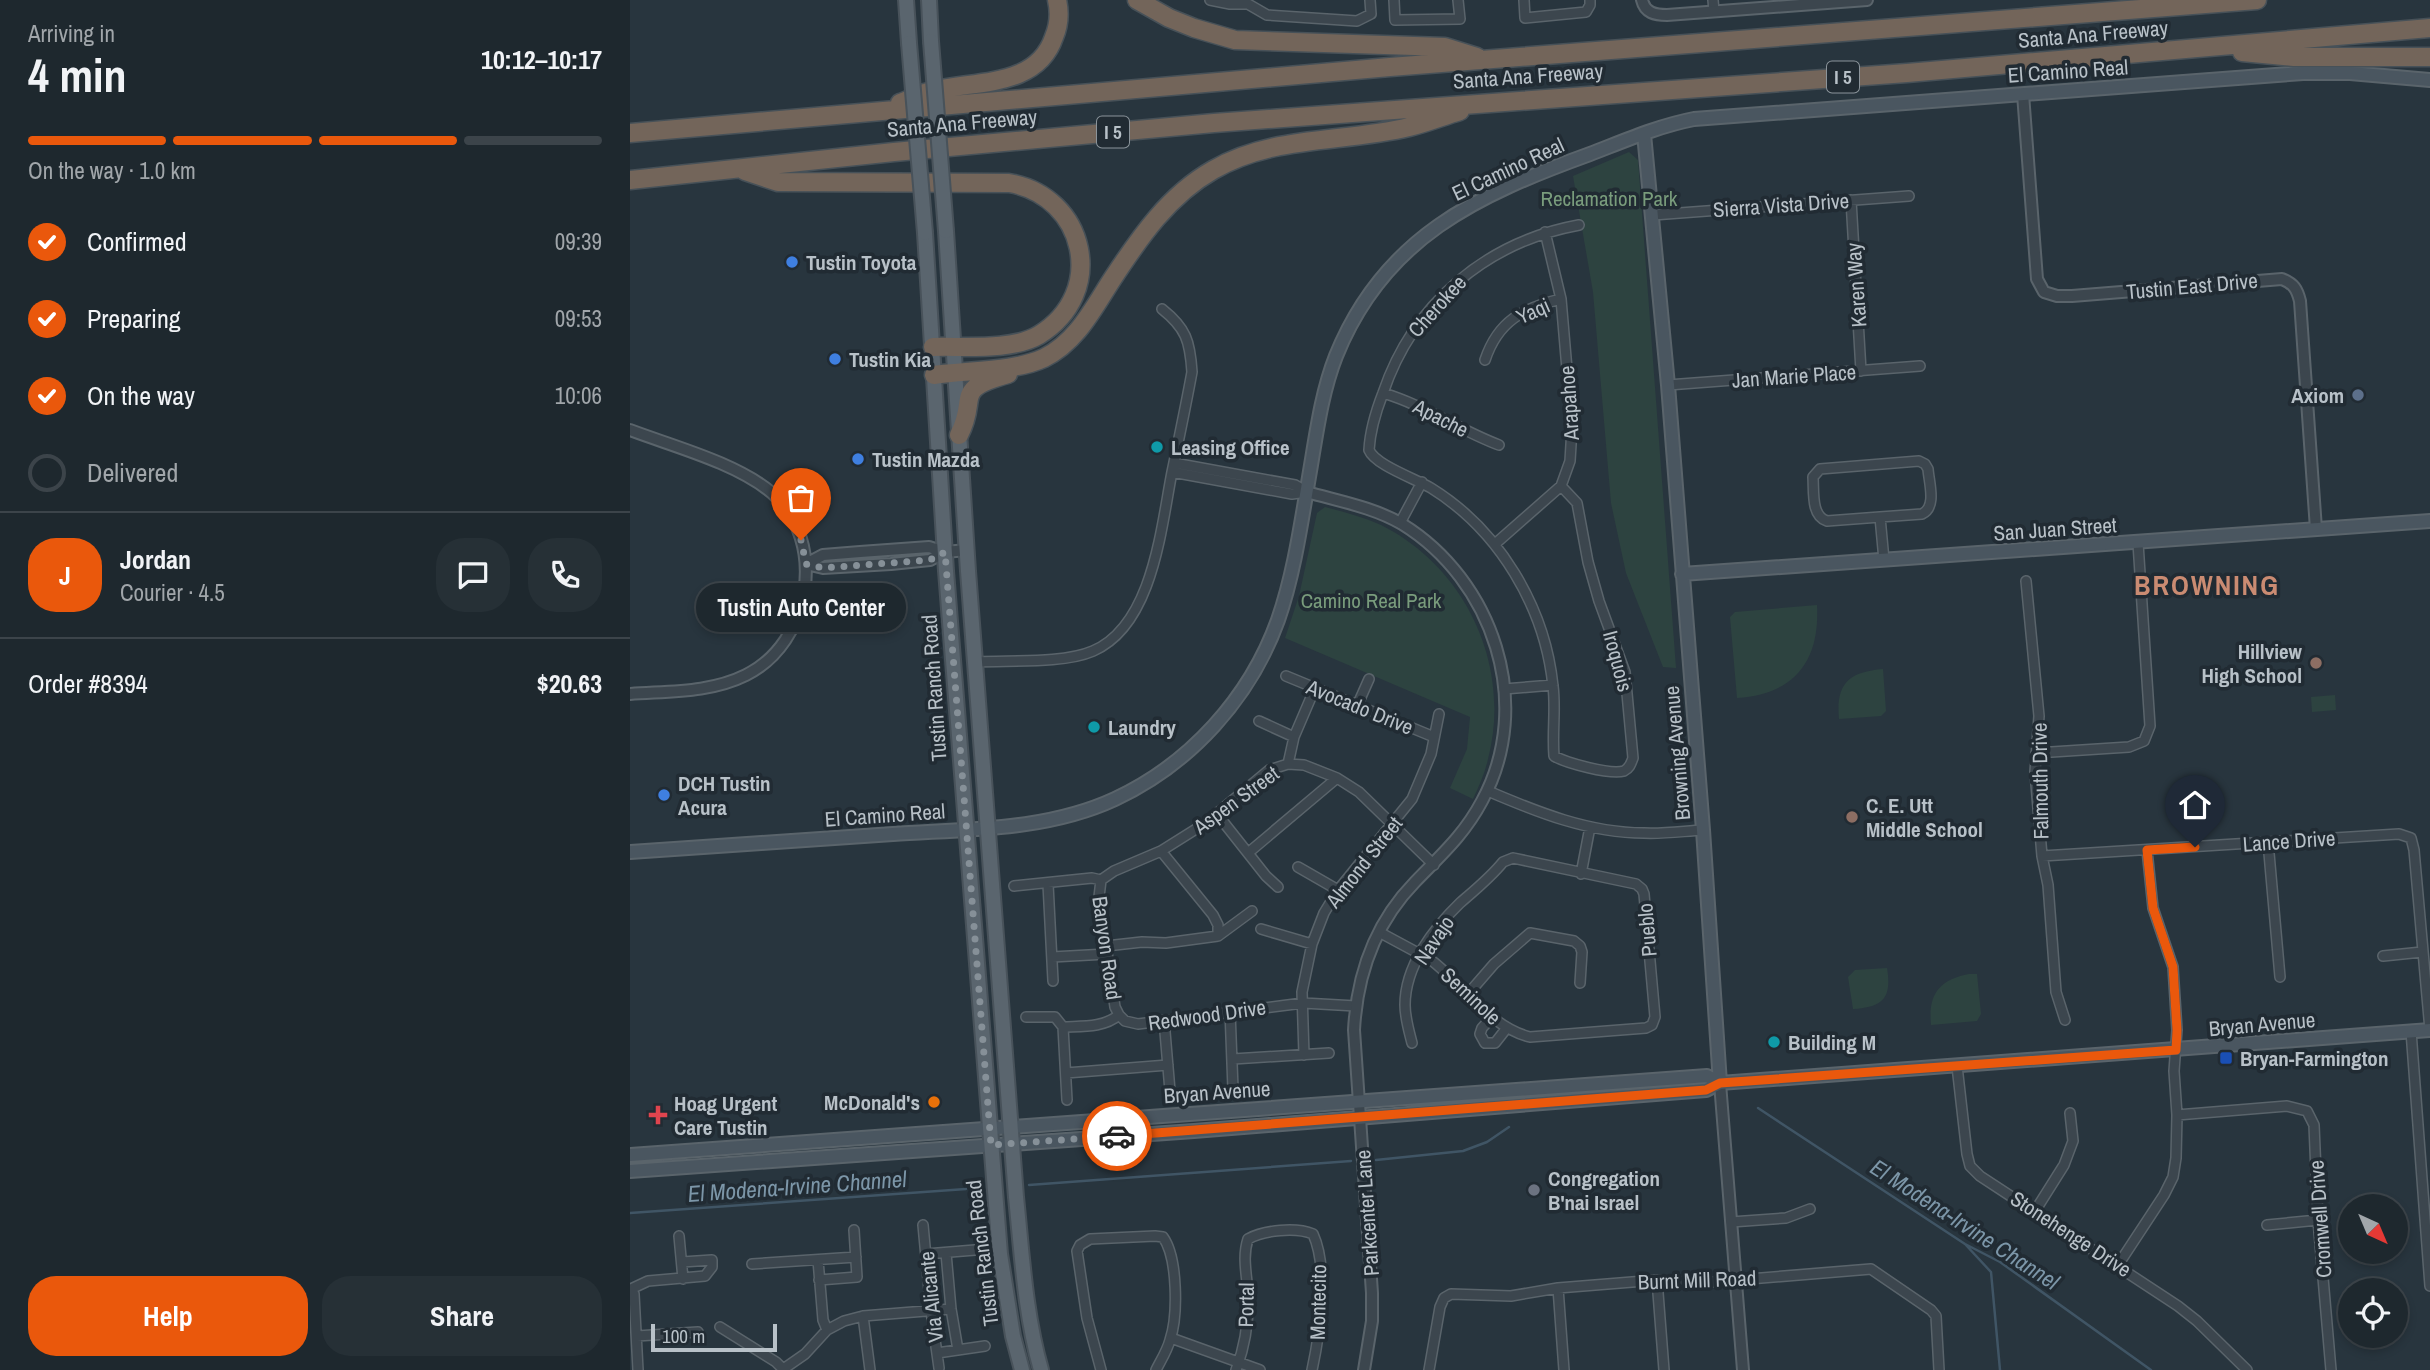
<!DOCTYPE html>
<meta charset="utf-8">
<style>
:root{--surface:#1e282e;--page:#263036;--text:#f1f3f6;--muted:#a1a6aa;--line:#3c444a;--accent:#ea580c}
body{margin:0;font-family:"Archivo Narrow",sans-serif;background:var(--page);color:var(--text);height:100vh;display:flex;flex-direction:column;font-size:26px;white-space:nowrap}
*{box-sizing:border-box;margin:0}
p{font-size:23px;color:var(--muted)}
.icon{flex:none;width:38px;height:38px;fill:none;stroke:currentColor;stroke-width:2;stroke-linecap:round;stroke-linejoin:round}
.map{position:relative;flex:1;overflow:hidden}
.drawer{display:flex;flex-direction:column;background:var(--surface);width:630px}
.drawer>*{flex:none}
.needle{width:46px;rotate:136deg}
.tools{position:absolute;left:1708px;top:1194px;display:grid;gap:14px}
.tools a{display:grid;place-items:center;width:70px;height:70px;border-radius:50%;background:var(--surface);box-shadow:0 4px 10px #0003,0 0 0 2px var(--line);font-size:35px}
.scale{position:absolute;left:21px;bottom:18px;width:126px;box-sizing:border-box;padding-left:7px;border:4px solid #b8c1c8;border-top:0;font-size:19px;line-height:24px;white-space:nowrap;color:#b8c1c8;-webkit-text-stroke:5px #212b33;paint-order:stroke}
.pin{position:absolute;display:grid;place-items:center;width:60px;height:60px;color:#fff;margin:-72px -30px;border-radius:50% 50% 50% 0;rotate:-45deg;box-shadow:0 0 7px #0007}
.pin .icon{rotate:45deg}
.courier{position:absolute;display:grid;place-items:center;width:70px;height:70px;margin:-35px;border:5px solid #ea580c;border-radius:50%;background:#fff;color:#222;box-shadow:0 2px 9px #0007}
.bubble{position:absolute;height:49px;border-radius:24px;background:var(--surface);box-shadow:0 4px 10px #0003,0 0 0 2px var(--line);font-size:23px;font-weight:700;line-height:49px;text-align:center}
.head em{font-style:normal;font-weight:700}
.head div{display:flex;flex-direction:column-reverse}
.head{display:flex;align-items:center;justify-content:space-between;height:119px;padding:0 28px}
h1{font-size:46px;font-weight:700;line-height:52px}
.bar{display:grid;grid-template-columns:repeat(4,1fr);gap:10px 7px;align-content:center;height:84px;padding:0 28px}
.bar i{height:9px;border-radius:5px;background:var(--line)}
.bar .selected{background:var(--accent)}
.bar p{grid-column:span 4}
.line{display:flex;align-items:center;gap:18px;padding:0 28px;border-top:2px solid var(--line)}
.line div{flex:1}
.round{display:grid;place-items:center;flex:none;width:74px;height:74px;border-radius:28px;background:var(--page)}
ol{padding:0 28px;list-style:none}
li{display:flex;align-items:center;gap:21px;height:77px}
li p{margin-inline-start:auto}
li .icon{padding:7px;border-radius:50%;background:var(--accent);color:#fff;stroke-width:4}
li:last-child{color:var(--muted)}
li i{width:38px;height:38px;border:4px solid var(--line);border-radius:50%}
.button{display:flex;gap:14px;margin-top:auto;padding:14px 28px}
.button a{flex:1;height:80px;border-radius:28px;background:var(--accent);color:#fff;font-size:28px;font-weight:700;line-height:80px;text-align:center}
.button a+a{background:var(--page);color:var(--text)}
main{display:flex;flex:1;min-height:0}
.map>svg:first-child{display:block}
.green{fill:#2d4340}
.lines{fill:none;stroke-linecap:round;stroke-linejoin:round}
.stream{stroke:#405565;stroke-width:2.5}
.minor-casing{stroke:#5a646b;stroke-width:12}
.tertiary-casing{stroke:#5a646b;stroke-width:14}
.secondary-casing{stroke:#5a646b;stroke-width:16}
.primary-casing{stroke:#48525a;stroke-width:18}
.motorway-casing{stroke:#475158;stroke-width:21}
.minor{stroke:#3c464e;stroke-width:9}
.tertiary{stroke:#3c464e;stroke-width:10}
.secondary{stroke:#4a5660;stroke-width:12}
.primary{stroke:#5a656e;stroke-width:14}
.motorway{stroke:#73655a;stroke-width:18}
.primary-bridge-casing{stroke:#48525a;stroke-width:18;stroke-linecap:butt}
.primary-bridge{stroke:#5a656e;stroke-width:14}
.done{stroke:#869098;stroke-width:7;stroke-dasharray:0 12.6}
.route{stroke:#ea580c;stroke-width:9}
.shop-dot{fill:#3f7fe0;stroke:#212b33;stroke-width:2.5}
.service-dot{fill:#5c6f8a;stroke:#212b33;stroke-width:2.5}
.culture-dot{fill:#0f9aa8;stroke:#212b33;stroke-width:2.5}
.education-dot{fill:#8d6e63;stroke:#212b33;stroke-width:2.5}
.transit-dot{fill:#1a4fb4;stroke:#212b33;stroke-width:2.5}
.food-dot{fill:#e8710a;stroke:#212b33;stroke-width:2.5}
.health-dot{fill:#e0444e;stroke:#212b33;stroke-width:2.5}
.worship-dot{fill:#6b7280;stroke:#212b33;stroke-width:2.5}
.labels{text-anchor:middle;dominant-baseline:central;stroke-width:7;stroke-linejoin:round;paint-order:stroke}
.shield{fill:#212b33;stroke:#8b949b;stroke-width:2}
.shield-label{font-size:19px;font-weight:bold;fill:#b8c1c8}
.street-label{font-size:21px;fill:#b8c1c8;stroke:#212b33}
.park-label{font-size:21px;fill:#799c7c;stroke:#212b33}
.poi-label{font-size:21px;font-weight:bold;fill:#b8c1c8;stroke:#212b33;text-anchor:start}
.water-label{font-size:23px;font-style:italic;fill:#7c96a8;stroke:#212b33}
.district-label{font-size:28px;font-weight:bold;letter-spacing:2px;fill:#ca8b72;stroke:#212b33}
</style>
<main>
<section class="drawer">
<div class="head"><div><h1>4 min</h1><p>Arriving in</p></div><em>10:12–10:17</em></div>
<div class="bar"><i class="selected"></i><i class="selected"></i><i class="selected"></i><i></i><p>On the way · 1.0 km</p></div>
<ol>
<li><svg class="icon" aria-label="check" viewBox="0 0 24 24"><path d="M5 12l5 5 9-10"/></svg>Confirmed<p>09:39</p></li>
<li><svg class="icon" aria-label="check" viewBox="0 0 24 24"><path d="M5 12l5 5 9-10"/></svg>Preparing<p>09:53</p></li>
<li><svg class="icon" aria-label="check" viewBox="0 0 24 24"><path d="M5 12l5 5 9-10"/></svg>On the way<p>10:06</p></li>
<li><i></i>Delivered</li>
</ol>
<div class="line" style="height:126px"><b class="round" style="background:var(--accent);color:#fff">J</b><div><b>Jordan</b><p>Courier · 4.5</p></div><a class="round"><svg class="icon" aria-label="chat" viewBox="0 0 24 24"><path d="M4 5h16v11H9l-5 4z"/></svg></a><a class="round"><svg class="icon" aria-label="phone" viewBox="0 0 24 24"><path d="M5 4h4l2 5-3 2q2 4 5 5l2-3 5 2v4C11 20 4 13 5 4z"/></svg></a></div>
<div class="line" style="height:91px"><div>Order #8394</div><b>$20.63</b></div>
<div class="button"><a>Help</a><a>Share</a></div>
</section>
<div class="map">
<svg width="1800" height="1370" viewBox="0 0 1800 1370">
<rect width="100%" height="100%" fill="#28353e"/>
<path class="green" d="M999,152L1008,160L1046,668L1033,667L996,573L981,503L963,292L943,176Z
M695,507C714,512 733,517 751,525C837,568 882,667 858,759C855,773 849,786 843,799L820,788L837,749L840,717L655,638L669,596L687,513Z
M1187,605C1190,662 1164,694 1107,698L1100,617L1105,612Z
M1253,669L1256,711L1251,716L1209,719C1206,685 1217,672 1253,669Z
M1705,695L1706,710L1682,712L1681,697Z
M1257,968C1262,998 1253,1007 1223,1009L1218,977L1225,970Z
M1339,974H1347L1351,1014L1347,1021L1301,1025C1298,994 1309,980 1339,974Z"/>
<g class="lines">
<path class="stream" d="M1128,1108L1335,1244L1370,1262L1521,1370
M746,1160L833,1151L857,1142L879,1127
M399,1185L721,1161
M0,1213L336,1189
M1335,1244L1361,1272L1370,1370"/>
<g class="minor-casing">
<path id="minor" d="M580,0L600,4H618
M764,0L765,20L830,19L828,0
M894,0L895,18L956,12L960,5V0
M1083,0L1084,11
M618,4L637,15L727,21L741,14L740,0
M1221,200L1231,371
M1023,215L1279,196
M855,360C868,321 893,308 931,299
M1038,385L1290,366
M753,393C794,405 829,430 869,445
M544,463L665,485L677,492
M542,472L662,494L677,492
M931,486L947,503L958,562L969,601L995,672L1003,758C1001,763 1000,768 994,771C980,775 936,763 924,756C922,732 926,709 923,686C915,607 869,530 801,488C786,479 745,465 739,450C740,431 746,411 753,393C783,304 856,242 949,225
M1250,517L1292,514C1307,507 1299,483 1298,469L1295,464L1289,461L1190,469L1183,477C1184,492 1181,516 1197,521L1250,517L1254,560
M770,523L792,482
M865,544L931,486L940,461L942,428L931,299L915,232
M1396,581L1409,716L1405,772L1412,856L1418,885L1426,992L1435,1020
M346,662C379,660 433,664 463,651C523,625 531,528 542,472C549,438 556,405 562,372C560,341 556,328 532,309
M656,676L804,737
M874,689L923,685
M727,706L739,679
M629,721L664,737
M1406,753L1499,747L1514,741L1520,726L1508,543
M658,764L664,737L685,688
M858,791C907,812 959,833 1014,833C1034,834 1054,831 1073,830
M587,814L636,876L648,887
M1638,842L1650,977
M531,851L583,915L588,925V936
M618,853L707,778
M1412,856L1769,834L1781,838L1784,850L1800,1030
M668,867L708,890
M951,874L960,827
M471,880L469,897L485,1007L489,1015
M418,884L423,981
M384,886L462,878L471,880L484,871L531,851L574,824L639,770L658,764L674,765L707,778L729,792L804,865
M631,929L682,944
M749,932L801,960C834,985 859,1027 900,1037L1016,1028L1022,1025L1025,1017L1014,894L1012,889L1006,884L883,858L873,862C861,877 845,890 830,903C803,929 775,966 775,1005C775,1018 779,1031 782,1043
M476,946L512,942L536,943L588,936L622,911
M1753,956L1792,952
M422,957L477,954
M838,994L864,964L900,933L944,941L950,946L952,952L950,983
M600,1011L603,1089
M396,1017H425L433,1027C452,1026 473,1028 489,1015L495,1021L508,1024L673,1003L726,1006
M862,1017L852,1028L850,1034L855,1043H865L876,1029
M534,1020L540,1091
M433,1027L437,1100
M1781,1031L1800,1286
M674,1055L672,992L682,944L694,913L708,890L782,799L801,754L809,714
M603,1059L699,1053
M1327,1066L1337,1154L1340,1166L1350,1176L1548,1306L1567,1321L1617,1370
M436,1073L538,1065
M1547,1115L1657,1106L1677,1111L1684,1125L1688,1220L1701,1370
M1405,1211L1434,1165L1443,1141L1440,1113
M1101,1222L1156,1218L1180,1209
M293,1225L301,1311L309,1368
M1637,1225L1688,1220
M49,1236L53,1279
M316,1253L321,1309L328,1350
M296,1254L345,1250
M188,1260L193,1320L197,1330
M122,1264L226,1257
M1488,1265L1534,1195L1543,1177L1546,1158L1547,1115L1544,1071L1547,1030L1543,967L1523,908L1517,850
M189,1280L227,1277L224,1230
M1027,1280L1034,1370
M928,1288L934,1370
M1,1289L18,1281L75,1276L82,1267V1260L52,1262
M1,1289L4,1294L8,1370
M233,1316L240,1370
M90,1327L146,1362L154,1370
M7,1336L68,1332
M541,1338L630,1370
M307,1353L355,1346
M152,1370L175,1354L197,1330L214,1321L233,1316L321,1309
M471,1370L457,1318L447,1251L450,1245L460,1239L525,1236L533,1237C548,1258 548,1316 540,1340C537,1351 531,1360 526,1370
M606,1370C615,1346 619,1320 618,1294C617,1275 612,1257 618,1239C634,1230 666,1227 683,1234C699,1269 690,1333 682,1370
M799,1370L810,1307L814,1298L821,1294L881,1296L928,1288L1027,1280L1070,1283L1241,1269L1301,1310L1306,1316L1309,1370"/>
</g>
<g class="tertiary-casing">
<path id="tertiary" d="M1012,0C1015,13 1025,15 1037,15L1237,0
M1393,94L1407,279L1414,292L1427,296H1442L1652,279C1664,284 1667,289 1670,301L1686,529
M0,430C42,446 107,463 142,493C198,542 181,643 116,675C80,693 39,691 0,694
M677,492C708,501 743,507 772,524C863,580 905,704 852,801C834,835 811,855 785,882C745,923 727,975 724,1030L742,1293V1321L734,1370
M176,564L193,555L230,552L299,547L315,552L337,550
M176,564L193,568L261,564L300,560L315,552
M1090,1083L1113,1370"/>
</g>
<g class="secondary-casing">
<path id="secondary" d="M1014,134L1038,385L1073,830L1090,1083
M1052,574L1800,521
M0,852C88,846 175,840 263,834C337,829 416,831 485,799C560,764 620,698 648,620C664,574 671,524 679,477C686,437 691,394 706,356C754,237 847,195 960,154C994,141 1028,126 1064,119L1673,73H1720L1800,80
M0,1155L1077,1076L1090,1083
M0,1171L564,1131L1076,1090L1090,1083L1800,1030"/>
</g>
<g class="primary-casing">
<path id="primary" d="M276,0L279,43
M299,0L301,41
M316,231L338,571L386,1197C392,1255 395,1314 411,1370
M295,233L316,571L370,1254L383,1336L392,1370"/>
</g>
<g class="motorway-casing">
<path id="motorway" d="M507,0L539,18L564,28L605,40L815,47L847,57
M1612,52L1664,57H1800
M270,103C279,100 287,95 295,93C338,79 406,91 424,37C429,25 430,13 427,0
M0,133L760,67L1627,0
M115,171L148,182L379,183C456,196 478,293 409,335C382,351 334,346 303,347
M0,180L264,152L584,123L1277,73L1800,28
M304,375C338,370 384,372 414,358C447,342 464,307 483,278C510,237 539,195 583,170C643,135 713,143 779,127C796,123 813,116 830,111
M329,435C349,397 321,390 378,374"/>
</g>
<use href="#minor" class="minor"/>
<use href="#tertiary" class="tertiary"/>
<use href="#secondary" class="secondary"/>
<use href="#primary" class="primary"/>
<use href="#motorway" class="motorway"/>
<g class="primary-bridge-casing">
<path id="primary-bridge" d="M301,41L316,231
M279,43L295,233"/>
</g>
<use href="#primary-bridge" class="primary-bridge"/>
</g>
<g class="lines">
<path class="done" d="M171,540L176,564L193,568L300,560L315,552L361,1145L487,1136"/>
<path class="route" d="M487,1136L1076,1090L1090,1083L1546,1050L1547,1030L1543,967L1523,908L1517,850L1565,847"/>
</g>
<g class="shop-dot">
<circle cx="162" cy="262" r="7"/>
<circle cx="205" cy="359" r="7"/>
<circle cx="228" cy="459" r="7"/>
<circle cx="34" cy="795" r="7"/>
</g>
<circle class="service-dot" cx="1728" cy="395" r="7"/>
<g class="culture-dot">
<circle cx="527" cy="447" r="7"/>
<circle cx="464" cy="727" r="7"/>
<circle cx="1144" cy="1042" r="7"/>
</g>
<g class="education-dot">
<circle cx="1686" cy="663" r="7"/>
<circle cx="1222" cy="817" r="7"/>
</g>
<rect class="transit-dot" x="1589" y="1051" width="14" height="14" rx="3.5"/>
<circle class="food-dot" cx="304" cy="1102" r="7"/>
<path class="health-dot" d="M24.5 1104.5h7v7h7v7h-7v7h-7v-7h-7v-7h7z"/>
<circle class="worship-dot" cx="904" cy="1190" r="7"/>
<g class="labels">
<g class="shield">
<rect x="1197" y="61.5" width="32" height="31" rx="5"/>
<rect x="467" y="116.5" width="32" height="31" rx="5"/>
</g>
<g class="shield-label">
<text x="1213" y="77">I 5</text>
<text x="483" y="132">I 5</text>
</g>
<g class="street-label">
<text transform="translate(1463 34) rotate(-5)">Santa Ana Freeway</text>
<text transform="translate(1438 71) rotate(-4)">El Camino Real</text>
<text transform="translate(898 76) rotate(-4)">Santa Ana Freeway</text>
<text transform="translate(332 123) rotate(-5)">Santa Ana Freeway</text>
<text transform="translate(878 169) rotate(-25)">El Camino Real</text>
<text transform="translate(1151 205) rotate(-4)">Sierra Vista Drive</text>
<text transform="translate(1226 285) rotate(-94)">Karen Way</text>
<text transform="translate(1562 286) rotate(-5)">Tustin East Drive</text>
<text transform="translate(807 306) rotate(-48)">Cherokee</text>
<text transform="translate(903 311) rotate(-24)">Yaqi</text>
<text transform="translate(1164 376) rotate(-4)">Jan Marie Place</text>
<text transform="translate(939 403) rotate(-94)">Arapahoe</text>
<text transform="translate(811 418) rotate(27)">Apache</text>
<text transform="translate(1425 529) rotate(-4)">San Juan Street</text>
<text transform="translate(988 661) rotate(75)">Iroquois</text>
<text transform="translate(304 688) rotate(-94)">Tustin Ranch Road</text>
<text transform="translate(730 707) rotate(22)">Avocado Drive</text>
<text transform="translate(1047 753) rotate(-95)">Browning Avenue</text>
<text transform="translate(1410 781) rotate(-91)">Falmouth Drive</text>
<text transform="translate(606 800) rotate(-36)">Aspen Street</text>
<text transform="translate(255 815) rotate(-4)">El Camino Real</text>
<text transform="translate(1659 841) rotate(-4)">Lance Drive</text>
<text transform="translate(734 862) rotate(-52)">Almond Street</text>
<text transform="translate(1017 930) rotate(-95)">Pueblo</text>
<text transform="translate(804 940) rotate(-56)">Navajo</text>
<text transform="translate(477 948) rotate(82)">Banyon Road</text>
<text transform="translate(841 996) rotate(43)">Seminole</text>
<text transform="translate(577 1015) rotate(-8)">Redwood Drive</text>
<text transform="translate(1632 1024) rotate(-5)">Bryan Avenue</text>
<text transform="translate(587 1092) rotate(-4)">Bryan Avenue</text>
<text transform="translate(737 1213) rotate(-94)">Parkcenter Lane</text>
<text transform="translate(1690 1219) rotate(-94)">Cromwell Drive</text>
<text transform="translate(1441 1234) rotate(33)">Stonehenge Drive</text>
<text transform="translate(352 1253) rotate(-97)">Tustin Ranch Road</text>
<text transform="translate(1067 1280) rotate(-2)">Burnt Mill Road</text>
<text transform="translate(301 1297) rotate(-96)">Via Alicante</text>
<text transform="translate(688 1302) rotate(-89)">Montecito</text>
<text transform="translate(616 1305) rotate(-89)">Portal</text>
</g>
<g class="park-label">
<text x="979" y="198">Reclamation Park</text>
<text x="741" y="600">Camino Real Park</text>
</g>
<g class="poi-label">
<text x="176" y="262">Tustin Toyota</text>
<text x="219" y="359">Tustin Kia</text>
<text x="1714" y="395" text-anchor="end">Axiom</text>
<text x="541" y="447">Leasing Office</text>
<text x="242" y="459">Tustin Mazda</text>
<text x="1672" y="651" text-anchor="end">Hillview<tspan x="1672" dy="24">High School</tspan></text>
<text x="478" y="727">Laundry</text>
<text x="48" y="783">DCH Tustin<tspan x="48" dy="24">Acura</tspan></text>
<text x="1236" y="805">C. E. Utt<tspan x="1236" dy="24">Middle School</tspan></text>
<text x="1158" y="1042">Building M</text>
<text x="1610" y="1058">Bryan-Farmington</text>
<text x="290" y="1102" text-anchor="end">McDonald's</text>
<text x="44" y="1103">Hoag Urgent<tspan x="44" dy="24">Care Tustin</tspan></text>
<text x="918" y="1178">Congregation<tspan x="918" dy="24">B'nai Israel</tspan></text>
</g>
<g class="water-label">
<text transform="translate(167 1186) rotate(-4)">El Modena-Irvine Channel</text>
<text transform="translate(1335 1224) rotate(33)">El Modena-Irvine Channel</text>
</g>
<g class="district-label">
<text x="1577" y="585">BROWNING</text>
</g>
</g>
</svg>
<div class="tools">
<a><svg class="needle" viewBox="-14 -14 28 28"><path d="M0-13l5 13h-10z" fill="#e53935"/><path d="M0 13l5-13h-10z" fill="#a1a6aa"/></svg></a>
<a><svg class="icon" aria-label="locate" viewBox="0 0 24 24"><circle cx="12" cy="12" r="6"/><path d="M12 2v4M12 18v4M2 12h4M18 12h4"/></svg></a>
</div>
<div class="scale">100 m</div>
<div class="pin" style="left:171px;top:540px;background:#ea580c"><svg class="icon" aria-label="bag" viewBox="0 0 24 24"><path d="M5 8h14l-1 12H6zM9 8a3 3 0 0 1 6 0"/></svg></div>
<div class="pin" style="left:1565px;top:847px;background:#1f2937"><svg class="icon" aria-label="home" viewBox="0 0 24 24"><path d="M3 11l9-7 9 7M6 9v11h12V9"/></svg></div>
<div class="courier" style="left:487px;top:1136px"><svg class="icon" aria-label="car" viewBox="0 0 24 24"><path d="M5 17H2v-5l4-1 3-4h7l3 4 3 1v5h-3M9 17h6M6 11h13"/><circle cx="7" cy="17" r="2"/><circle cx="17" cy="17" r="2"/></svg></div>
<div class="bubble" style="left:66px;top:583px;width:210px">Tustin Auto Center</div>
</div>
</main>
